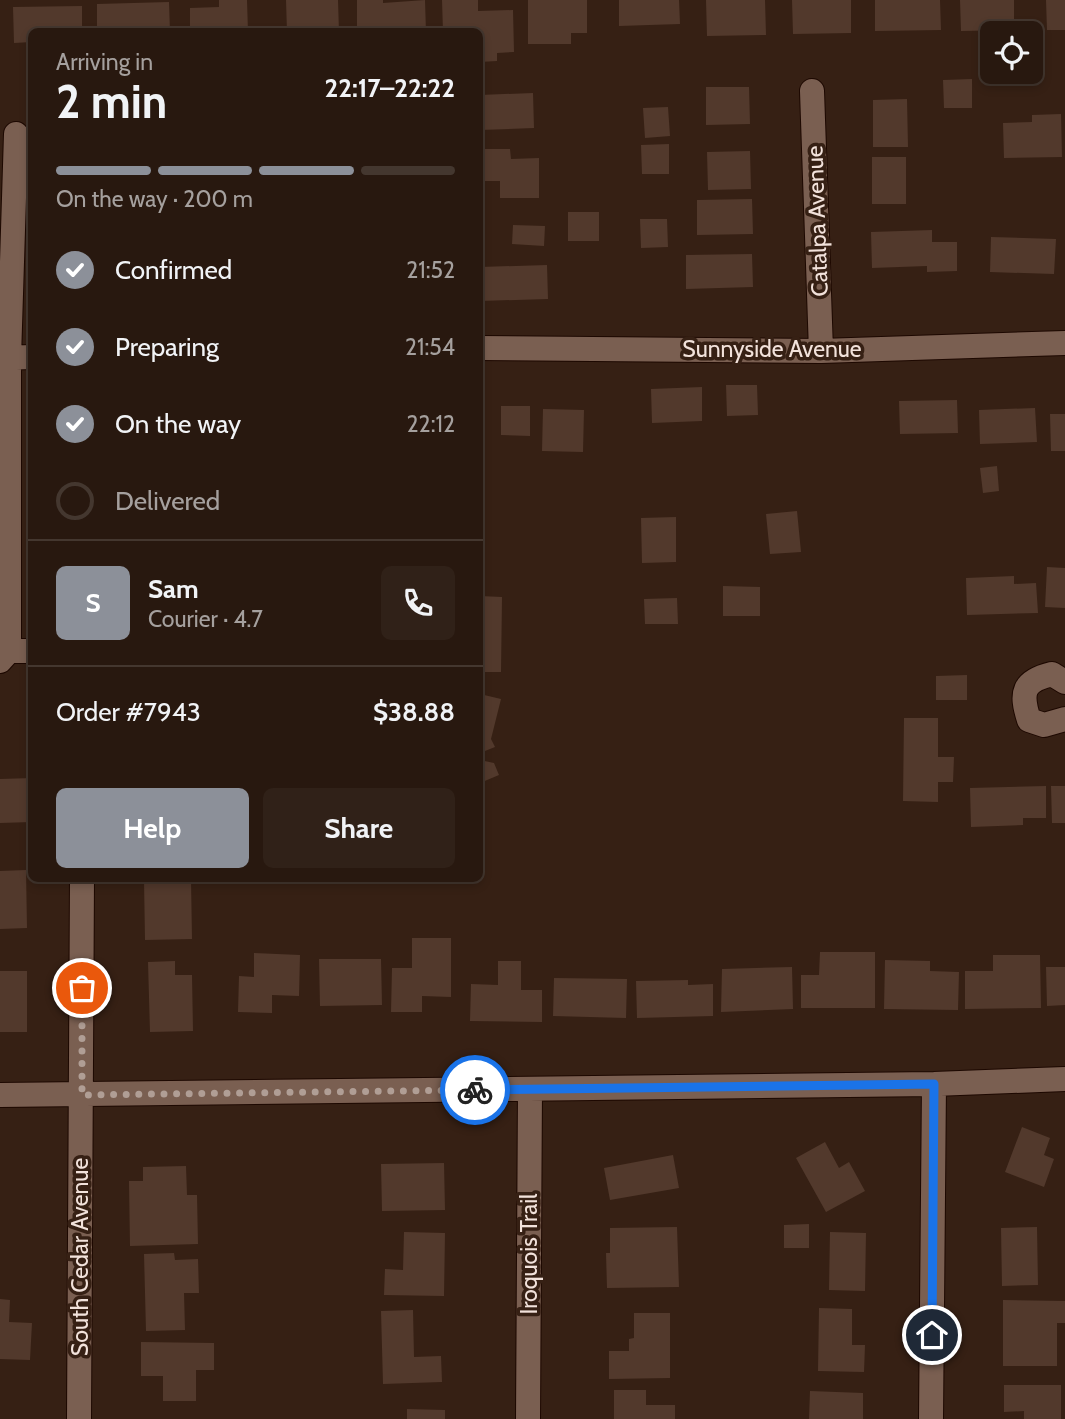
<!DOCTYPE html>
<meta charset="utf-8">
<style>
:root{--surface:#28180f;--page:#302118;--text:#f1f3f6;--muted:#a5a09e;--line:#44372f;--accent:#8c9099}
body{margin:0;font-family:Cabin,sans-serif;background:var(--page);color:var(--text);height:100vh;display:flex;flex-direction:column;font-size:26px;white-space:nowrap}
*{box-sizing:border-box;margin:0}
p{font-size:23px;color:var(--muted)}
.icon{flex:none;width:38px;height:38px;fill:none;stroke:currentColor;stroke-width:2;stroke-linecap:round;stroke-linejoin:round}
.map{position:relative;flex:1;overflow:hidden}
.sheet{position:absolute;left:28px;top:28px;width:455px;height:854px;display:flex;flex-direction:column;background:var(--surface);border-radius:10px;box-shadow:0 4px 10px #0003,0 0 0 2px var(--line)}
.sheet>*{flex:none}
.controls{position:absolute;left:980px;top:21px;display:grid;gap:14px}
.controls a{display:grid;place-items:center;width:63px;height:63px;border-radius:10px;background:var(--surface);box-shadow:0 4px 10px #0003,0 0 0 2px var(--line);font-size:35px}
.pin{position:absolute;display:grid;place-items:center;width:60px;height:60px;color:#fff;margin:-30px;border:4px solid #fff;border-radius:50%;box-shadow:0 2px 7px #0007}
.courier{position:absolute;display:grid;place-items:center;width:70px;height:70px;margin:-35px;border:5px solid #1a73e8;border-radius:50%;background:#fff;color:#222;box-shadow:0 2px 9px #0007}
.head em{font-style:normal;font-weight:700}
.head div{display:flex;flex-direction:column-reverse}
.head{display:flex;align-items:center;justify-content:space-between;height:119px;padding:0 28px}
h1{font-size:46px;font-weight:700;line-height:52px}
.bar{display:grid;grid-template-columns:repeat(4,1fr);gap:10px 7px;align-content:center;height:84px;padding:0 28px}
.bar i{height:9px;border-radius:5px;background:var(--line)}
.bar .active{background:var(--accent)}
.bar p{grid-column:span 4}
.line{display:flex;align-items:center;gap:18px;padding:0 28px;border-top:2px solid var(--line)}
.line div{flex:1}
.round{display:grid;place-items:center;flex:none;width:74px;height:74px;border-radius:10px;background:var(--page)}
ol{padding:0 28px;list-style:none}
li{display:flex;align-items:center;gap:21px;height:77px}
li p{margin-inline-start:auto}
li .icon{padding:7px;border-radius:50%;background:var(--accent);color:#fff;stroke-width:4}
li:last-child{color:var(--muted)}
li i{width:38px;height:38px;border:4px solid var(--line);border-radius:50%}
.button{display:flex;gap:14px;margin-top:auto;padding:14px 28px}
.button a{flex:1;height:80px;border-radius:10px;background:var(--accent);color:#fff;font-size:28px;font-weight:700;line-height:80px;text-align:center}
.button a+a{background:var(--page);color:var(--text)}
.map>svg:first-child{display:block}
.building{fill:#52392c}
.lines{fill:none;stroke-linecap:round;stroke-linejoin:round}
.street-casing{stroke:#1d0801;stroke-width:26}
.street{stroke:#7a5f51;stroke-width:24}
.done{stroke:#b09e95;stroke-width:7;stroke-dasharray:0 12.6}
.route{stroke:#1a73e8;stroke-width:9}
.labels{text-anchor:middle;dominant-baseline:central;stroke-width:7;stroke-linejoin:round;paint-order:stroke}
.street-label{font-size:23px;fill:#f2e2db;stroke:#362014}
</style>
<div class="map">
<svg width="1065" height="1419" viewBox="0 0 1065 1419">
<rect width="100%" height="100%" fill="#362014"/>
<path class="building" d="M219,0H247L248,32H190V8L219,7Z
M286,0H338L339,32H287Z
M357,0H383V3L425,0L426,32H357Z
M442,0H478V11L513,10L514,52L497,53V61L480,62V32H443Z
M528,0H587V33H571V44H528Z
M619,0H679L680,24L619,26Z
M706,0H765L766,35L707,36Z
M792,0H851V33L793,34Z
M875,0H940L941,30L875,31Z
M960,0H1014V30L961,31Z
M1046,0H1065V30H1047Z
M169,2L170,32H97V4Z
M82,6V32H32V42L14,43L13,7Z
M972,79V108H944L943,80Z
M706,87H749L750,124L706,125Z
M533,93L534,128L480,130V95Z
M907,99L908,147H873V100Z
M668,107L670,136L645,138L643,108Z
M1061,114L1062,157L1004,158L1003,123L1032,122V115Z
M669,144V174H642L641,145Z
M482,149H510L511,159L539,158V198H500V181H482Z
M750,151L751,189L708,190L707,152Z
M872,157H906V204H872Z
M752,199L753,234L697,235V200Z
M568,212H599V241H568Z
M640,219H667L668,247L641,248Z
M513,225L545,226L544,246L512,244Z
M932,230V242H957V271L927,272V266L872,268L871,232Z
M991,237L1056,239L1054,274L990,272Z
M752,254L753,287L686,289V255Z
M547,265L548,299L480,301V267Z
M726,385H757L758,415L727,416Z
M702,387V421L652,423L651,389Z
M957,400L958,433L900,434L899,401Z
M501,406H530V436L501,435Z
M1035,408L1037,442L980,444L979,410Z
M543,409L584,410L583,452L542,451Z
M1050,414H1065V451H1051Z
M997,466L999,491L983,493L980,468Z
M797,511L801,552L770,554L766,514Z
M676,517V562L642,563L641,518Z
M1047,567L1065,568V608L1045,607Z
M1014,576V584L1036,583L1038,613L967,615L966,578Z
M723,586L760,587V616H723Z
M480,596L502,597L501,672H480Z
M677,598L678,624H645L644,599Z
M967,675V700H936V676Z
M480,694L501,699L491,739L495,747L480,753Z
M904,718H938V757H954L953,782H938V802L903,801Z
M480,760L494,763L499,775L480,783Z
M32,778V822L0,823V779Z
M1046,786V818H1023V825L971,827L970,788Z
M1051,786H1065V823H1052Z
M26,870L27,928L0,929V871Z
M191,879L192,939L145,940L144,880Z
M412,938H451V997L422,996V1012H391L392,968H412Z
M820,952H875V1008H801V975H819Z
M254,953L300,955L299,996L272,995V1013L238,1012L239,976L254,977Z
M993,955H1040L1041,1008L965,1009V971H993Z
M319,959H381L382,1005L320,1006Z
M885,960L930,961V971L959,972L958,1010L884,1009Z
M175,961V975H192L193,1031L150,1032L148,962Z
M498,961H521V990H542V1022L470,1021L471,984L498,985Z
M792,967L793,1009L721,1012L722,969Z
M1046,967H1065V1005L1047,1006Z
M0,971H27V1032H0Z
M554,978L627,979L626,1018L553,1016Z
M688,980V985L713,984V1016L637,1018L636,981Z
M1022,1127L1050,1138L1044,1155L1054,1159L1044,1187L1005,1172Z
M825,1142L839,1168L849,1162L865,1191L826,1212L796,1158Z
M673,1155L679,1188L610,1200L604,1168Z
M444,1163L445,1210L382,1211L381,1164Z
M186,1166L187,1195H197L198,1244L130,1246L129,1181H143V1167Z
M809,1224V1248H784V1225Z
M677,1227L679,1287L607,1288L606,1253H610V1228Z
M1037,1227L1038,1285L1002,1286L1001,1228Z
M404,1232L445,1233L444,1296L384,1295L385,1269L403,1270Z
M830,1232L866,1233L865,1291L829,1290Z
M174,1253L175,1260L198,1259L199,1293H184L185,1330L146,1331L144,1254Z
M0,1299L10,1300L9,1322L32,1323L30,1360L0,1359Z
M1003,1300L1065,1301V1323H1057V1366H1003Z
M819,1308L852,1309V1345H865L864,1372L818,1371Z
M413,1310L414,1357L441,1356L442,1382L383,1384L381,1311Z
M634,1313H670V1378L609,1379V1351H629V1339L634,1338Z
M141,1342L214,1343V1370H196V1401H163V1376H141Z
M1004,1385H1061V1419H1024V1411L1004,1412Z
M614,1390H646V1405H675V1419H614Z
M810,1391L863,1393V1419H809Z
M407,1409L445,1410V1419H407Z"/>
<g class="lines">
<g class="street-casing">
<path id="street" d="M812,91L821,351
M480,348L821,351L1065,343
M0,358L32,357
M9,651H32
M0,661L9,651V358L16,134
M1065,682L1052,674C1023,681 1020,692 1029,720L1044,725L1065,719
M0,1095L934,1084L1065,1079
M79,1419L82,878
M528,1419L530,1089
M931,1419L934,1084"/>
</g>
<use href="#street" class="street"/>
</g>
<g class="lines">
<path class="done" d="M82,988V1095L475,1090"/>
<path class="route" d="M475,1090L934,1084L932,1335"/>
</g>
<g class="labels">
<g class="street-label">
<text transform="translate(817 221) rotate(-92)">Catalpa Avenue</text>
<text x="772" y="349">Sunnyside Avenue</text>
<text transform="translate(529 1254) rotate(-90)">Iroquois Trail</text>
<text transform="translate(80 1257) rotate(-90)">South Cedar Avenue</text>
</g>
</g>
</svg>
<div class="controls">
<a><svg class="icon" aria-label="locate" viewBox="0 0 24 24"><circle cx="12" cy="12" r="6"/><path d="M12 2v4M12 18v4M2 12h4M18 12h4"/></svg></a>
</div>
<div class="pin" style="left:82px;top:988px;background:#ea580c"><svg class="icon" aria-label="bag" viewBox="0 0 24 24"><path d="M5 8h14l-1 12H6zM9 8a3 3 0 0 1 6 0"/></svg></div>
<div class="pin" style="left:932px;top:1335px;background:#1f2937"><svg class="icon" aria-label="home" viewBox="0 0 24 24"><path d="M3 11l9-7 9 7M6 9v11h12V9"/></svg></div>
<div class="courier" style="left:475px;top:1090px"><svg class="icon" aria-label="bike" viewBox="0 0 24 24"><circle cx="6" cy="16" r="4"/><circle cx="18" cy="16" r="4"/><path d="M6 16l4-8h5l3 8M10 8l3 8H6M13 5h3"/></svg></div>
<section class="sheet">
<div class="head"><div><h1>2 min</h1><p>Arriving in</p></div><em>22:17–22:22</em></div>
<div class="bar"><i class="active"></i><i class="active"></i><i class="active"></i><i></i><p>On the way · 200 m</p></div>
<ol>
<li><svg class="icon" aria-label="check" viewBox="0 0 24 24"><path d="M5 12l5 5 9-10"/></svg>Confirmed<p>21:52</p></li>
<li><svg class="icon" aria-label="check" viewBox="0 0 24 24"><path d="M5 12l5 5 9-10"/></svg>Preparing<p>21:54</p></li>
<li><svg class="icon" aria-label="check" viewBox="0 0 24 24"><path d="M5 12l5 5 9-10"/></svg>On the way<p>22:12</p></li>
<li><i></i>Delivered</li>
</ol>
<div class="line" style="height:126px"><b class="round" style="background:var(--accent);color:#fff">S</b><div><b>Sam</b><p>Courier · 4.7</p></div><a class="round"><svg class="icon" aria-label="phone" viewBox="0 0 24 24"><path d="M5 4h4l2 5-3 2q2 4 5 5l2-3 5 2v4C11 20 4 13 5 4z"/></svg></a></div>
<div class="line" style="height:91px"><div>Order #7943</div><b>$38.88</b></div>
<div class="button"><a>Help</a><a>Share</a></div>
</section>
</div>
